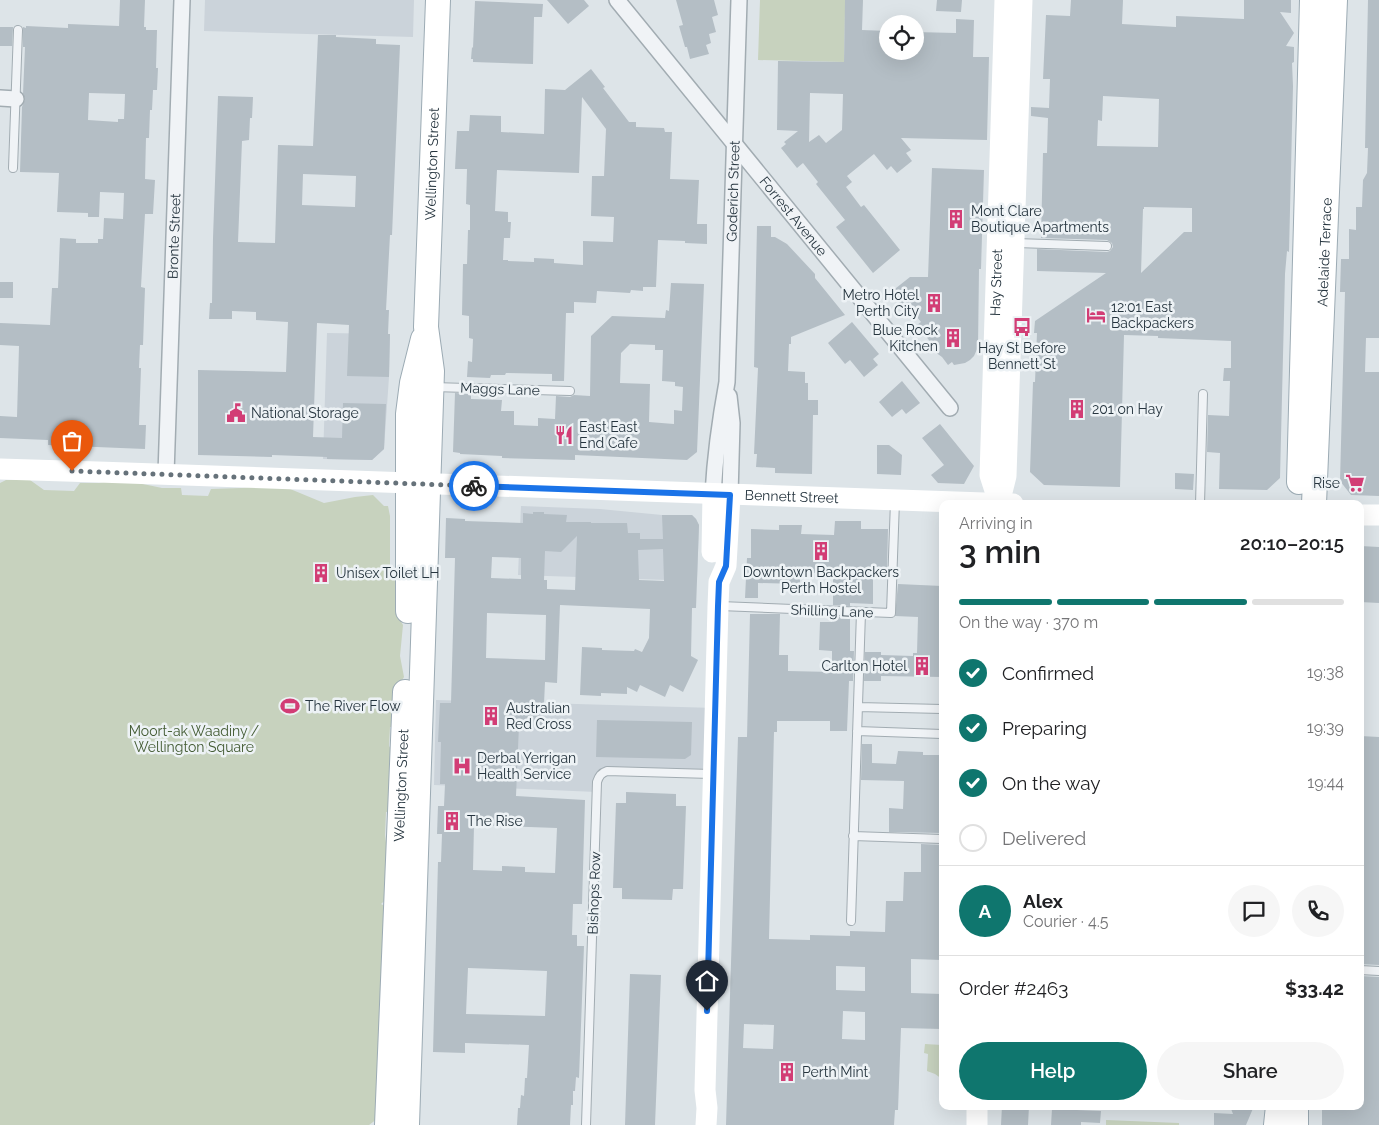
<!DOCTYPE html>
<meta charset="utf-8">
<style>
:root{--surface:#fff;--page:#f6f6f6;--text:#202124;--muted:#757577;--line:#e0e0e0;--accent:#0f766e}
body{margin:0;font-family:Raleway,sans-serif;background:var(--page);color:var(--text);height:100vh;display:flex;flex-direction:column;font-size:19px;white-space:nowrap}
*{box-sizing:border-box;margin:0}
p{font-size:16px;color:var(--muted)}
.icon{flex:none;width:28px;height:28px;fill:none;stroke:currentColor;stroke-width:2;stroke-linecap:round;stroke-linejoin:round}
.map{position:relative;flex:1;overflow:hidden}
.drawer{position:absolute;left:939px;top:500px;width:425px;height:610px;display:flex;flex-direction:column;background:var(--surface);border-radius:10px;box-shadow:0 5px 20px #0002}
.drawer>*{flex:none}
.buttons{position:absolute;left:879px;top:15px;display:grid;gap:10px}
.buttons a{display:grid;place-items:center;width:45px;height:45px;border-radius:50%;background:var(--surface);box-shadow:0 5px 20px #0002;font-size:25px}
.pin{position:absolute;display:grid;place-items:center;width:42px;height:42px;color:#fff;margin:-51px -21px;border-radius:50% 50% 50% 0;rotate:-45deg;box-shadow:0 0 5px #0007}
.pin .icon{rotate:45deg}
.courier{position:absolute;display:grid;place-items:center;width:50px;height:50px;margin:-25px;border:4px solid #1a73e8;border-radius:50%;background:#fff;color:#222;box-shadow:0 1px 6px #0007}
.head em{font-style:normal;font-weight:600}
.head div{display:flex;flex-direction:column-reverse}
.head{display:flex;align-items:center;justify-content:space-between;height:85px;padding:0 20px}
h1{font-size:32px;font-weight:600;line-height:38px}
.bar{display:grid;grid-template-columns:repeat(4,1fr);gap:8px 5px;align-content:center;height:60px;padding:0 20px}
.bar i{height:6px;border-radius:4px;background:var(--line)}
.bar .selected{background:var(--accent)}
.bar p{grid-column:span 4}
.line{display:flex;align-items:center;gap:12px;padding:0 20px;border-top:1px solid var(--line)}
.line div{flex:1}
.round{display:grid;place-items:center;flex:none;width:52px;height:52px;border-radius:26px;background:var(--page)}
ol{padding:0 20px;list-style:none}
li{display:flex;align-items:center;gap:15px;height:55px}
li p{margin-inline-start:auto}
li .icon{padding:5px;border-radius:50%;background:var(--accent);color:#fff;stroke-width:4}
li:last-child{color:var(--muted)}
li i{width:28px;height:28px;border:2px solid var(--line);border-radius:50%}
.button{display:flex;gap:10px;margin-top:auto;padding:10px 20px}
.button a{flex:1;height:58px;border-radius:30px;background:var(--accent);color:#fff;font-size:20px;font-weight:600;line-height:58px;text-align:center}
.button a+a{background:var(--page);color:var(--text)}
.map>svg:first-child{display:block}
.built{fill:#cbd3da}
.green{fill:#c7d2be}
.building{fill:#b4bec5;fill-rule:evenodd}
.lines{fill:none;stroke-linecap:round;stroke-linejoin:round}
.lane-casing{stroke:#a2acb2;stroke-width:10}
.street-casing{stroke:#a2acb2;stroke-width:18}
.primary-casing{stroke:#9cabb4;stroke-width:26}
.lane{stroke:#f0f3f6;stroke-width:8}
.street{stroke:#f0f3f6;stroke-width:15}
.secondary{stroke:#fff;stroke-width:21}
.primary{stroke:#fff;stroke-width:24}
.done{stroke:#66727a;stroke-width:5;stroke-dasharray:0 9}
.route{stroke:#1a73e8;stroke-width:6}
.labels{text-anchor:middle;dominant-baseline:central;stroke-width:5;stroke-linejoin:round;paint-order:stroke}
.street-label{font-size:14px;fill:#26353f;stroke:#edf2f5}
.poi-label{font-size:14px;fill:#26353f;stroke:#edf2f5;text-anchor:start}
.park-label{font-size:14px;fill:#435b33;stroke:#edf2f5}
</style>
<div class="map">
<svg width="1379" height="1125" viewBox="0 0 1379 1125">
<rect width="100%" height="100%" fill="#dde4e8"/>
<path class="built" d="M205,0H414L413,37L204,31Z
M327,333L390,334L389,377L384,449L372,460L323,459Z
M521,506L600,509L662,515H692L696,519L699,525L697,581L518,575Z
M436,700L715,708L713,774L603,773L597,792L434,785Z"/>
<path class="green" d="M760,0H846L845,12L844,62L758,60Z
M119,479L162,488H181L182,495L208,496L211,489L241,488L262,486H283L324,503L355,497L373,495L384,506H388L390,516V577L399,582L396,613L403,625L400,656L404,677L397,689L398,727H390L389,746L395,755L394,811L386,812L385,835L393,893L381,904L392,910L381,1116L369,1125H0V483L6,480H30L44,490L74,491L80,483H99Z
M925,1044L942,1045V1079L935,1074L927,1071L928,1054L924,1053Z
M1106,1120L1179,1123V1125H1106Z"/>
<path class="building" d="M120,0H145L144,27H146V30H157L156,68H158L157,90H153L152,110H150L149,138H146L145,179L155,180L153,214H145L141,287L145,288L143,345H140L139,368H141L139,425H146L145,449L48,445V440L0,438V416L17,417L19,346L0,345V323L50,325L52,288H58L60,238L76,239V243H98V239H103L104,218L123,219L124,193L100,192L99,217H88V213L57,212L59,173L20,172L22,107L25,99L23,94L25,47H23V27L26,28V26L68,28V24L119,26ZM89,93L125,94L124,119H118V122L88,120Z
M547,0H584L589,6L568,24Z
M676,0H714L718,15L712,17L716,32L709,34L711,43L706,45L709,54L690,59L687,47H685L679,26L683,25Z
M845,0H863L862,30L888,31V54L915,55V32L956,33V19L974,20L973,57H989L987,140L901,138L911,150L906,153L912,161L897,173L891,166L887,170L874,154L847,176L852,182L846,187L861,207L864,205L900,250L873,273L836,227L845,220L816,184L818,182L803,163L797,168L781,148L786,144L784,142L798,131L777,130L778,61L844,62ZM810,93L843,94L842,130L826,143L819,135L809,142Z
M937,0H962L961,12L936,11Z
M1071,0H1123L1122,24L1176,27V16L1244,19V0H1291V13L1280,12L1294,33L1286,46L1294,47V62L1292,63L1293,86L1289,252L1287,251L1285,274L1280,478L1267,490L1219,489L1220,453L1207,452L1208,415L1229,416L1230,381H1223L1224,368H1231V341L1158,338V336L1124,335L1120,487L1044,485L1030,472L1033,382H1035L1037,333H1034L1035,321L1106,273L1037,271V249L1107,252L1110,251L1113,247L1112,243L1107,240L1041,238L1043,153H1047L1048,118L1031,116V107L1049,108L1050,79H1043L1046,15L1070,16ZM1103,96L1159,99L1158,147L1097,146L1098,120L1102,121ZM1144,207L1192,208V232H1184L1141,273L1143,209H1144Z
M1368,0H1379V338H1366L1365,372H1379V496L1351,495L1340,481L1345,292H1340L1341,259H1349V229L1356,230V207H1362L1363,180L1367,173L1368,148H1365Z
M475,1L543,4L542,17H534L533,64L473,62V59H471L472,47L473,48Z
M0,27H13L12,46H0Z
M318,35H336V37L376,39V44L400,45L392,235H390L386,310H389L388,334H390L389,377L347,376L349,325L317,323L313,437L342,438L343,403L386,404L384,449L372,460L327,459V457L272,455V457L198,455V370L286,372L288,322L256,320V312L232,311V319H209L210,303H212L213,238L218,96L253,97L252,118H250L249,140L242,141L238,242L275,243L278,145L313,146ZM303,174L356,176L355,207L302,205Z
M591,69L605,87L603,88L629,122H636V127L664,128L665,132H672L670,179L699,180L697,224H707V244L685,243V241L658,240L656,287H643V291L631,290L630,293L597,291L596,303L574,302V313H566L564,381H552V374L506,373L505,375H491L490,378L467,377L468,361L472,362L473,339L469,338V316L462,315L463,264H467L468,230H470V205L466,204L467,169H455L457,131H469L470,115L501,116V132L544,134L545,89L565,90ZM582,97L606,129L604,176H592L591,216L614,217L613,242L583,241V265L554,263V259L534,258V262L508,261V260H503L504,238H510L511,222H508V212L495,211L497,170L579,173Z
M932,168L984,170L981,269H979L978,347L974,356L970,360L965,363L954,365L952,362L948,365L942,357L935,352L932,344L917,325L921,322L905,302L901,305L891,292L910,277H928Z
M757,226H771V237H775L787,244L815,274V278L845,315L791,337V344H789L788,371L805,372V383H808V400H818V415H813L812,474L775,473V468L756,467L757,454H754L758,368L754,367Z
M0,282H13V298H0Z
M671,283L704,284L697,452L687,460L575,455V460L502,458V456L460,454V453L453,452L455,393L471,394V399L502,400L501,411H514V425L538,426V418L555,419L556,396L570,397L574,395L590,396L591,336L612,316L665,318L666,310L669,311ZM630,344L655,345V350H663L662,381L675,382V386L683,387L682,411L674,410V424L649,422L650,384L620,383L621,353Z
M852,322L879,354L873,359L878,365L864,377L850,360L845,364L828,343Z
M902,381L920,403L906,414L902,409L892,417L879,402Z
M940,424L974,466L964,484L938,483L931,475L944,465L922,438Z
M877,445H889L902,455L901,475L877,474Z
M1175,473L1194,474L1193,490L1175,489Z
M533,512H544V514L567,515L566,522H591V523H627L628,533H640V539H663L662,515H692L696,519L699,525L696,608H692L691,656L698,660L683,692L670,685L665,697L640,685L637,692L627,687V694L601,693V696L580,695L582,647L602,648V650L634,651L635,649L642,652L649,638L650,609L560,605L557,683L545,682L543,726L519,725L516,796L585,800L582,904H573L572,935H577V946H584L579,1078L576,1077L575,1091H573V1105H571L570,1125H517L518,1108H520L521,1095L524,1096L525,1078H527L529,1045L465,1043V1053L433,1052L438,862H441L442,834H437L438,806H444L445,784H440L441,742H438L440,703H451L455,558H445L446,518L465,519V521L523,523V513L533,514ZM577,536L575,590L547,589V580H544L545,551L561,552ZM663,549L664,581L639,580L638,550ZM492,557L521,558V579L491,578ZM487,613L546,615L545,660L486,658ZM474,825L557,828L555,873L525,872V867L502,866V871L473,870ZM468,968L547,971L545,1016L466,1014Z
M835,521H861V529H888L887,571L873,570V604L850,603V606L833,605V573H800V584L758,583V598H745L747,558H751V529L779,530V525H802L801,534L834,535Z
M1360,546L1379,547V603L1360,602Z
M898,584L942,586V677L881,676V681H864L865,652H881V655L913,656V653H917L918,617L895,616Z
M750,614H780L779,655H788V671L832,672V651L819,650L820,622H832V616L850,617V651H854L853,681H849L847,731H830V721H777V732H774L769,939L810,940V935L850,936V931L885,932L886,901H903L904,872H921V844L942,845V960L911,959V993L942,994V1029L901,1028L898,1110H895L894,1125H726L738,737H747ZM836,966L865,967V991L836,990ZM843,1011L865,1012V1040L842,1039ZM744,1024L774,1025L773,1049L743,1048Z
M597,720L692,722L691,755L685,759L596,757Z
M1360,736L1379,737V965L1360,964Z
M862,744H872V763L896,764L898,751L923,752V755H942V833L889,832V808L903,809L904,781L861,780Z
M626,792L676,794V806H686L683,889H673L672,900L622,899V888H613L616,803H626Z
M630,974L661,975L655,1125H625Z
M1360,976L1379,977V1125H1322V1106H1360Z
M1002,1106H1029L1028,1125H1001Z
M1230,1106H1254L1246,1125H1214V1113L1233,1114Z
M1052,1109L1101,1111L1100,1123L1081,1122V1125H1051Z"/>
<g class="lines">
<g class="lane-casing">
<path id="lane" d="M13,168L18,30
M1016,243L1107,246
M433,387L570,391
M1200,504L1203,394
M720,606L891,613L895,501
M858,707L942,709
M857,731L942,734
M853,836L942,839
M851,921L861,612
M1360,970L1379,971
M586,1125L597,782C599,776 601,773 607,771L711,774"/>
</g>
<g class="street-casing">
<g id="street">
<path id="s1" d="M617,0L950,408"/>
<path d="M0,98L16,99"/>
<path d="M729,396L732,423L730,495"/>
<path id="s2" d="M166,474L182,0"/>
<path id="s3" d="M713,494C715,457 720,420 727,382L739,0"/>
</g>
</g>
<g class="primary-casing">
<g id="primary">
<path d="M1299,482L1312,0"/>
<path id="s6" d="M1314,504L1335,0"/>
<path d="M408,611V414L412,383L423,339"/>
<path id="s7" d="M387,1125L405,692"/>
<path id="s8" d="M407,1125L432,371L426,327L438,0"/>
<path d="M1276,1125L1278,1106"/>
<path d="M1296,1125V1106"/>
</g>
</g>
<use href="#lane" class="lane"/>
<use href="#street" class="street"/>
<g class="secondary">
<path id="s4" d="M0,469C338,479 676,493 1013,504"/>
<path id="s5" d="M999,503L990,475L1005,0"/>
<path d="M999,504L1006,476L1022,0"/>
<path d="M1360,515H1379"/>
<path d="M712,552L713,494"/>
<path d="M706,1125L707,1108L705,1090L718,606L719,582L726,566L730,495"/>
<path d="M977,1125V1106"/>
</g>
<use href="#primary" class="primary"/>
</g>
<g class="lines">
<path class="done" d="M72,471L474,486"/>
<path class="route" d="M474,486L730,495L726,566L719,582L718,606L707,1011"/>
</g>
<defs>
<g id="building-bare" transform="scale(1.5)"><path d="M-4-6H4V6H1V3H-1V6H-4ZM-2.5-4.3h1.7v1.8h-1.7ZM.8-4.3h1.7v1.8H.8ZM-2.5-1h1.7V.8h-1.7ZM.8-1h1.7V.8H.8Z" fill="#d23d75" stroke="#edf2f5" stroke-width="2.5" paint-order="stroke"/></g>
<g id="hotel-bare" transform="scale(1.5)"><path d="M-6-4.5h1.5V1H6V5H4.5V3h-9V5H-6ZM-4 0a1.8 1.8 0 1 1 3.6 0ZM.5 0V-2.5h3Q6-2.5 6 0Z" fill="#d23d75" stroke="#edf2f5" stroke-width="2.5" paint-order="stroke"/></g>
<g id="bus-bare" transform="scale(1.5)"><path d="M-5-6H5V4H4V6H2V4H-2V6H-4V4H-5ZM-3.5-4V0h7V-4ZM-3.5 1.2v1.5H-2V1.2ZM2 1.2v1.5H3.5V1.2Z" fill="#d23d75" stroke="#edf2f5" stroke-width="2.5" paint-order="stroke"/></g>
<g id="civic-bare" transform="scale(1.5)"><path d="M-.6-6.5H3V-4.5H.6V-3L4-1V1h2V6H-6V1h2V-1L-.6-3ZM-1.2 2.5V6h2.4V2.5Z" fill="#d23d75" stroke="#edf2f5" stroke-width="2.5" paint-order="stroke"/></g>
<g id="restaurant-bare" transform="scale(1.5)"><path d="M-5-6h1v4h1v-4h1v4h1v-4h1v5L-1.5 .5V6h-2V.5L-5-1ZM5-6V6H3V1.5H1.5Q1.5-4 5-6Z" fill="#d23d75" stroke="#edf2f5" stroke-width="2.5" paint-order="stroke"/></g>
<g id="supermarket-bare" transform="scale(1.5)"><path d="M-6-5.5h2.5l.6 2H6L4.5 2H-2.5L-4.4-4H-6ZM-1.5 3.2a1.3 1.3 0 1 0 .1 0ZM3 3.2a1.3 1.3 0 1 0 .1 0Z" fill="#d23d75" stroke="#edf2f5" stroke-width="2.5" paint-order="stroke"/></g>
<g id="stadium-bare" transform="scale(1.5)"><path d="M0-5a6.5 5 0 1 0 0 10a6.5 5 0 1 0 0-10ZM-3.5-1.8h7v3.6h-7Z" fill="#d23d75" stroke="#edf2f5" stroke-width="2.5" paint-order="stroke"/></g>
<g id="hospital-bare" transform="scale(1.5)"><path d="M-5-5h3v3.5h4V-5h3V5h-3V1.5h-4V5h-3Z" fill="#d23d75" stroke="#edf2f5" stroke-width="2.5" paint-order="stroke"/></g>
</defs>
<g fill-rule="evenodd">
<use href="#building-bare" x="956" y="219"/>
<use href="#building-bare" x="934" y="303"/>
<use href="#hotel-bare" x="1096" y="315"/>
<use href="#bus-bare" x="1022" y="327"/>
<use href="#building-bare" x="953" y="338"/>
<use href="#building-bare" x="1077" y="409"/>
<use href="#civic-bare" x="236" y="413"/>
<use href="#restaurant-bare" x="564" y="435"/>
<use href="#supermarket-bare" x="1355" y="483"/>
<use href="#building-bare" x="821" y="551"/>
<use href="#building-bare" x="321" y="573"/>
<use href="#building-bare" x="922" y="666"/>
<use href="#stadium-bare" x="290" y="706"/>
<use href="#building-bare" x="491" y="716"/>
<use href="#hospital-bare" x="462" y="766"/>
<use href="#building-bare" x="452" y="821"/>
<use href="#building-bare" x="787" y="1072"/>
</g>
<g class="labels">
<g class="street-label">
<text stroke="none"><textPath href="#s8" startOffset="962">Wellington Street</textPath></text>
<text stroke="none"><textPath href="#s3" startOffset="304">Goderich Street</textPath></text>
<text stroke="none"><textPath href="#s1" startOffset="279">Forrest Avenue</textPath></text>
<text stroke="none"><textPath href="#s2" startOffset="238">Bronte Street</textPath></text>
<text stroke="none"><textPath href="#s6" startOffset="252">Adelaide Terrace</textPath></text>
<text stroke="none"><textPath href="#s5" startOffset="222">Hay Street</textPath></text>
<text transform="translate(500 389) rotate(2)">Maggs Lane</text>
<text stroke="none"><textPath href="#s4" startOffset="792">Bennett Street</textPath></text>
<text transform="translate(832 611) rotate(2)">Shilling Lane</text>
<text stroke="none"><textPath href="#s7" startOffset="340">Wellington Street</textPath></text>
<text transform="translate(594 893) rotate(-88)">Bishops Row</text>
</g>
<g class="poi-label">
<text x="971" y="211">Mont Clare<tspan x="971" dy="16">Boutique Apartments</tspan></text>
<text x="919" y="295" text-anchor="end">Metro Hotel<tspan x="919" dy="16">Perth City</tspan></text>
<text x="1111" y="307">12:01 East<tspan x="1111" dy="16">Backpackers</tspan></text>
<text x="938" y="330" text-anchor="end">Blue Rock<tspan x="938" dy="16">Kitchen</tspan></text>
<text x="1022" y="348" text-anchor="middle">Hay St Before<tspan x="1022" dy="16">Bennett St</tspan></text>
<text x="1092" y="409">201 on Hay</text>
<text x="251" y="413">National Storage</text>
<text x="579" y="427">East East<tspan x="579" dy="16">End Cafe</tspan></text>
<text x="1340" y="483" text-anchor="end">Rise</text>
<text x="821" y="572" text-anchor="middle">Downtown Backpackers<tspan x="821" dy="16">Perth Hostel</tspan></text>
<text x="336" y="573">Unisex Toilet LH</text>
<text x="907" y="666" text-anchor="end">Carlton Hotel</text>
<text x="305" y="706">The River Flow</text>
<text x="506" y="708">Australian<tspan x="506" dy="16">Red Cross</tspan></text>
<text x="477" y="758">Derbal Yerrigan<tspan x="477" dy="16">Health Service</tspan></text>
<text x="467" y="821">The Rise</text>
<text x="802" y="1072">Perth Mint</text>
</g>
<g class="park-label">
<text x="194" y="731">Moort-ak Waadiny /<tspan x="194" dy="16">Wellington Square</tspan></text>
</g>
</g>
</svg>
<div class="buttons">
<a><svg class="icon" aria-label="locate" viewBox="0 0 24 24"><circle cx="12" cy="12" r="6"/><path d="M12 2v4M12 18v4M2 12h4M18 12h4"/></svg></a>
</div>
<div class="pin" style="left:72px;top:471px;background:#ea580c"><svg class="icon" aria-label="bag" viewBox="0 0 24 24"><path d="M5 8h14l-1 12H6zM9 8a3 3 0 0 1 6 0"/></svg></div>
<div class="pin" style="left:707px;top:1011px;background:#1f2937"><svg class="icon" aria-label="home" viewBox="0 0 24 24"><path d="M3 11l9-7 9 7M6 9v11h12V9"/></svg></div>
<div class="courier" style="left:474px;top:486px"><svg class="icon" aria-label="bike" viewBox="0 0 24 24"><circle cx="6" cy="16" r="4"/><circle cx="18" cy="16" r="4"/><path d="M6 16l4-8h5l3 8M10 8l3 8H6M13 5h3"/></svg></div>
<section class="drawer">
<div class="head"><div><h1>3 min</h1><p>Arriving in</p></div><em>20:10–20:15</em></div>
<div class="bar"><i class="selected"></i><i class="selected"></i><i class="selected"></i><i></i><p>On the way · 370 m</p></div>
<ol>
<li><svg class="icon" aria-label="check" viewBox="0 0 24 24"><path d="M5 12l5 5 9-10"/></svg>Confirmed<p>19:38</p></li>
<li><svg class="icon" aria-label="check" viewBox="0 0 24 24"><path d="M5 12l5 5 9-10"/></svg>Preparing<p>19:39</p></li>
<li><svg class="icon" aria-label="check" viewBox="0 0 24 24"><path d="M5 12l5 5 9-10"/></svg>On the way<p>19:44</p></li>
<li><i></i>Delivered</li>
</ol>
<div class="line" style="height:90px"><b class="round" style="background:var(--accent);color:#fff">A</b><div><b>Alex</b><p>Courier · 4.5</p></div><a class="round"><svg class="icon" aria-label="chat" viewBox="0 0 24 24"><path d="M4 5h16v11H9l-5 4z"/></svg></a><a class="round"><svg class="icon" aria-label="phone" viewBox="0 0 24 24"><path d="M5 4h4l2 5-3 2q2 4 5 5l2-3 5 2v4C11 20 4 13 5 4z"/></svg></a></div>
<div class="line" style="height:65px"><div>Order #2463</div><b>$33.42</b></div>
<div class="button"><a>Help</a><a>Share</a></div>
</section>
</div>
